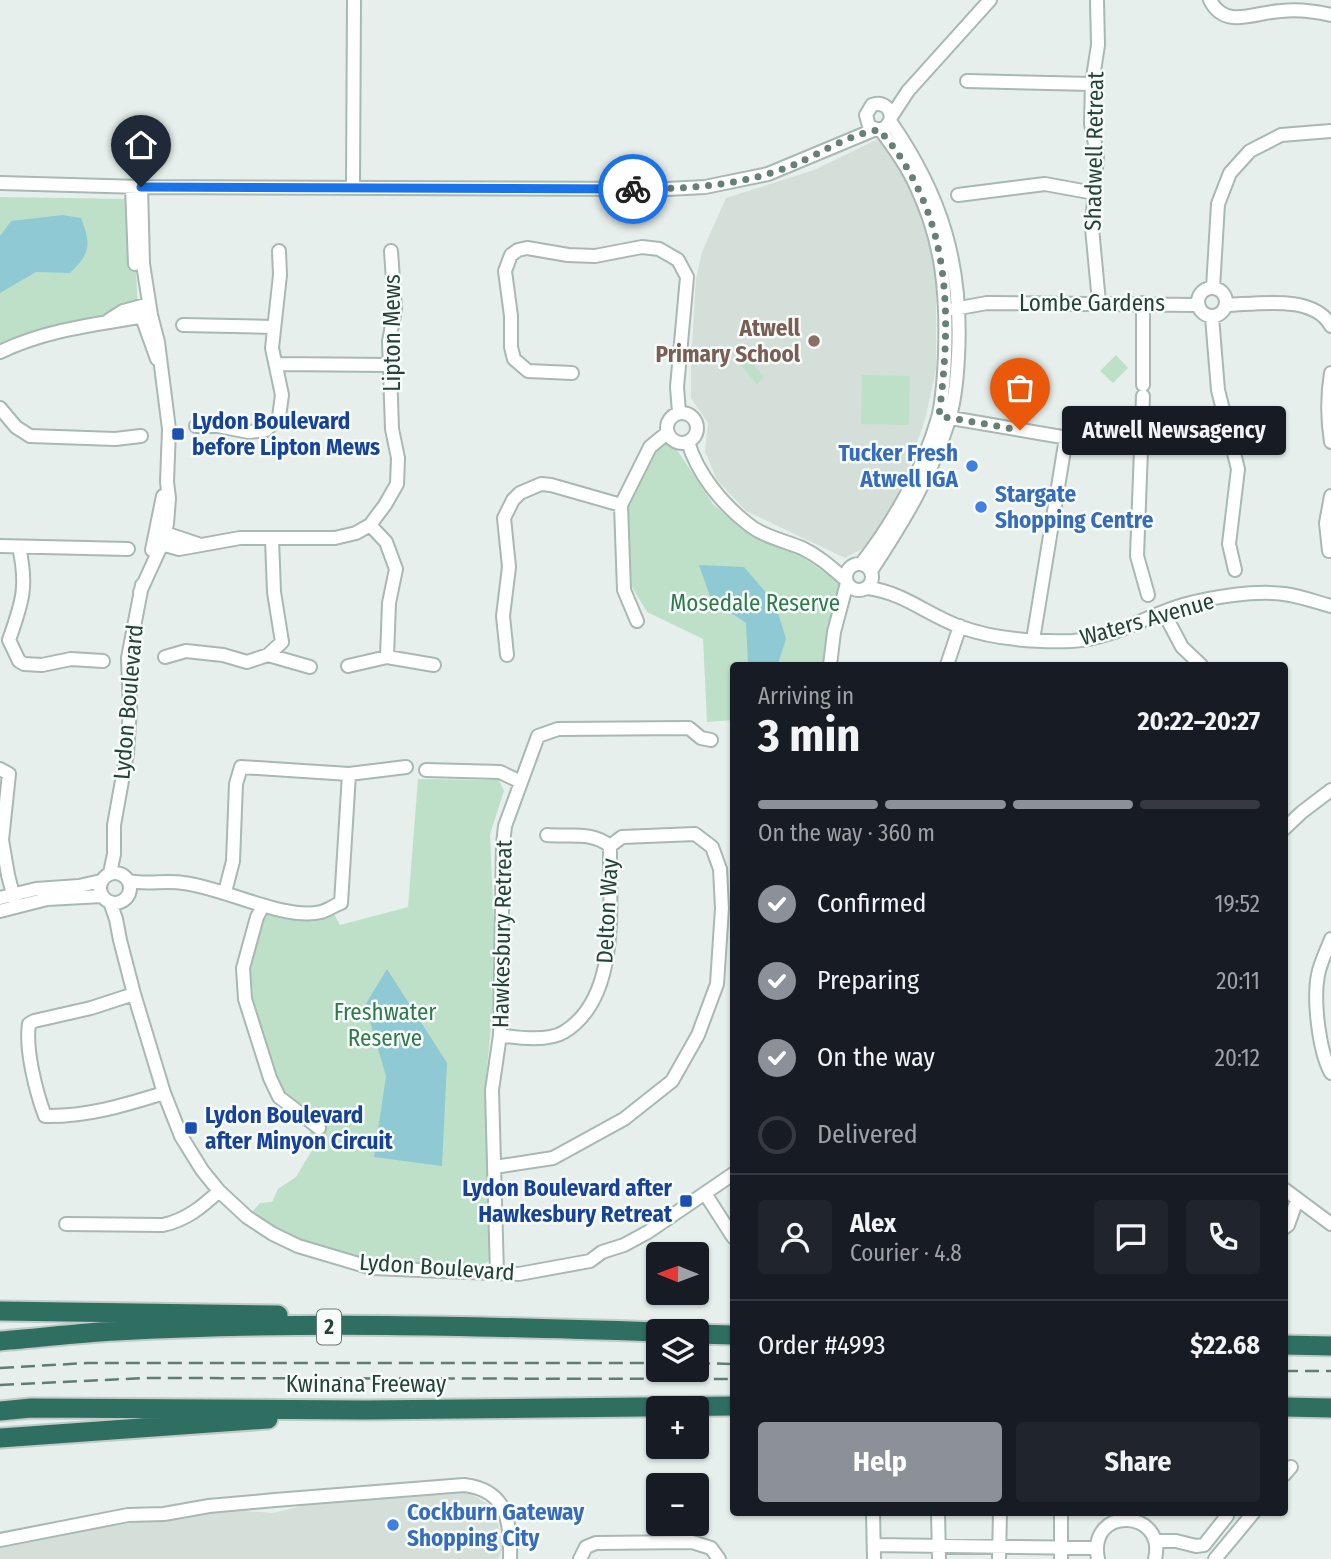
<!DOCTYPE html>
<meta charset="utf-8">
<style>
:root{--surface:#171b24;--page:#20242c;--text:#f1f3f6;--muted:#9ea1a6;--line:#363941;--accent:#8c9099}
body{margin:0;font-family:"Fira Sans Condensed",sans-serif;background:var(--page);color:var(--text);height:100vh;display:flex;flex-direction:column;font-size:26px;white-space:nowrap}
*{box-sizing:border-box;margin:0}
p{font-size:23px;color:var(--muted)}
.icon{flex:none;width:38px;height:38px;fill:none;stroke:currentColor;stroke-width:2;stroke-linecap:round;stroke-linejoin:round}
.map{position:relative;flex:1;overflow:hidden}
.details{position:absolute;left:730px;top:662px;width:558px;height:854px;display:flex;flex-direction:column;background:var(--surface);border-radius:7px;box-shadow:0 2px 5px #0004}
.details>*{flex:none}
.needle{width:46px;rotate:271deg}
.tools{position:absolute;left:646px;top:1242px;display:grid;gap:14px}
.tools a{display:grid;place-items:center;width:63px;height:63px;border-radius:7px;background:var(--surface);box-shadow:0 2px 5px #0004;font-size:35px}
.pin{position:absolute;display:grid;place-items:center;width:60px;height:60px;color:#fff;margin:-72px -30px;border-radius:50% 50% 50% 0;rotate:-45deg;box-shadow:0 0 7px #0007}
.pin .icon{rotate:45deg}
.courier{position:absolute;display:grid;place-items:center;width:70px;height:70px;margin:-35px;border:5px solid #1a73e8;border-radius:50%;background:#fff;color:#222;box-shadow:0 2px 9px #0007}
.bubble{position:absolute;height:49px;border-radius:7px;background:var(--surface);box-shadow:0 2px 5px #0004;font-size:23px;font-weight:700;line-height:49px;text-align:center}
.head em{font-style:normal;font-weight:700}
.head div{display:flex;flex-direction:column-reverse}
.head{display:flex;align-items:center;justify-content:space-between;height:119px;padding:0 28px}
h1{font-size:46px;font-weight:700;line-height:52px}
.bar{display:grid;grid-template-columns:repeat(4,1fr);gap:10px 7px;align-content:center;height:84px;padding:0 28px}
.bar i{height:9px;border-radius:5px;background:var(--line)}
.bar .on{background:var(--accent)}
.bar p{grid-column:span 4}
.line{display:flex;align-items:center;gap:18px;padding:0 28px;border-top:2px solid var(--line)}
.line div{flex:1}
.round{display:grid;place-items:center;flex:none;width:74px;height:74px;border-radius:7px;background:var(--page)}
ol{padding:0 28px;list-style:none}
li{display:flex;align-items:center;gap:21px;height:77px}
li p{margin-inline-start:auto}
li .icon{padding:7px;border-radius:50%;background:var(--accent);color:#fff;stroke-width:4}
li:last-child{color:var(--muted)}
li i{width:38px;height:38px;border:4px solid var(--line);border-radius:50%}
.primary-button{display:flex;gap:14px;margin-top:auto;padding:14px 28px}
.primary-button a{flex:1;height:80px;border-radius:7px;background:var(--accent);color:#fff;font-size:28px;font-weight:700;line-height:80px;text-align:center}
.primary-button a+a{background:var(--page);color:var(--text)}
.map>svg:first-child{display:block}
.built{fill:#d4dfda}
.green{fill:#bfe0c8}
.water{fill:#8ec9d4}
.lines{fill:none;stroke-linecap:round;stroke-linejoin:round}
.minor-casing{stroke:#a8b8b2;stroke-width:16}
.highway-casing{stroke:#c2cac8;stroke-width:23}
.minor{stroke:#fff;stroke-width:12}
.highway{stroke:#2f6f62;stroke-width:19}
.rail{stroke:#5f7d75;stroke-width:2.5;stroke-dasharray:14 7;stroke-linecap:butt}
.done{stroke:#687f78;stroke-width:7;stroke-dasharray:0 12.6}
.route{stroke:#1a73e8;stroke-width:9}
.education-dot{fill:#8d6e63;stroke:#f7fbf9;stroke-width:2.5}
.transit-dot{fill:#1a4fb4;stroke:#f7fbf9;stroke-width:2.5}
.shop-dot{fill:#3f7fe0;stroke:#f7fbf9;stroke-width:2.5}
.labels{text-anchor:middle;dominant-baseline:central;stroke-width:5;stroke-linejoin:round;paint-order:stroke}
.shield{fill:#f7fbf9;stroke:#637a73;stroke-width:2}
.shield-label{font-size:21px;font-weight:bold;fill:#24423a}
.street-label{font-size:23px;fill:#24423a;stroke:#f7fbf9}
.education-label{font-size:23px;font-weight:bold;fill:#785e54;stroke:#f7fbf9;text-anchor:end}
.transit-label{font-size:23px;font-weight:bold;fill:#164399;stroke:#f7fbf9;text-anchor:start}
.shop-label{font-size:23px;font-weight:bold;fill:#366cbe;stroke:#f7fbf9;text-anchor:start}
.park-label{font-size:23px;fill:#2d7a4b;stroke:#f7fbf9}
</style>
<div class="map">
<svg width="1331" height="1559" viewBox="0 0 1331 1559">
<rect width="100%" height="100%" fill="#e6efeb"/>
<path class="built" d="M880,138L890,148L923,219L936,261V369L926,416L908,470L888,516L869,545L845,558L746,511L717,480L705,451L708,423L691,398V360L696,279L702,252L726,198L814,170Z
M450,1493H469L487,1503L496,1511L503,1548L498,1559H0V1547L39,1537L94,1528L232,1510L273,1513L314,1503Z"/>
<path class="green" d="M0,197L132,199L138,309L0,349Z
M741,350L764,377L757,384L733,357Z
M1116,355L1128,368L1113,383L1100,371Z
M862,375L910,376L909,425L861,424Z
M664,443L677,450L713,504L743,530L801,556L841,584L826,665H733V720L707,722L703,639L647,612L632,587L629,552L628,505L644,467Z
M418,779L499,780L504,791L490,834L496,974L485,1090L491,1253L489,1261L478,1267L409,1261L386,1256L361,1259L311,1245L279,1231L251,1213L260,1203L272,1202L278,1189L296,1177L314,1147L313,1141L307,1140L310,1132L314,1131L322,1123L319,1111L295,1105L280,1091L249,996L246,976L264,916L270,914L318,916L334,914L340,925L408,907Z"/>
<path class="water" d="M63,215L81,218C91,244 91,253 70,273L36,272L0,293V236L11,221Z
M699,565L744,567L775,603L786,639L778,664L748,663L746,623L711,599Z
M387,969L447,1063L442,1166L374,1157L386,1076L365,1005Z"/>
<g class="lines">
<g class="minor-casing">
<path id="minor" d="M1097,0L1098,45L1092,84L1091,124L1097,154L1092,228L1099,302
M1210,0C1225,30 1255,12 1281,11C1298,9 1314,11 1331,15
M967,81L1092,84
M891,117L908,91L990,0
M0,183L141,187L667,189L705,187L768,174L876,129H884L890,121C893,109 883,101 872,105L866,115L869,126L876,129
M353,186L354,0
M132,187L135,264
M958,195L1045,184L1094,193
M1198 302a14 14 0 1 1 28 0a14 14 0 1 1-28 0Z
M1213,288L1218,204L1230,173L1250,151L1281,135L1331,131
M1143,303V385
M1227,305C1258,304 1314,294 1331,326
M954,309L987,303L1198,305
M1212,317L1218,390L1238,469L1229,544L1235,570
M109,320L123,311L149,304
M143,320L157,359
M183,325L273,327
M0,352C47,329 100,324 151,315
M277,364L390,365
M572,373L528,371L514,359L511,347V316L505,271L511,255L518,250L527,248L568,255L595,256L642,247L659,249L678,260L687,277L677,387L679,412
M1331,373C1327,397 1327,417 1331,442
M1143,396L1137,556L1148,595
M0,408L16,427L30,436L115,439L141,436
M667 428a15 15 0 1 1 30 0a15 15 0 1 1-30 0Z
M945,417L1103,444L1232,443
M196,426H218L249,432L266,430L279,417L282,395L272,348L280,275L279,251
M688,442C697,473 722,504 748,524C762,536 785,541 802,548C819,556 832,568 846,580
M370,525L386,542L396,569L389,603L387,657
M159,531L198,544
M154,542L179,549L240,538H335L356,533L370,525L385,505L397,484L398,458L392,429L389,341L395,309L391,251
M0,546L128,549
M19,547C28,587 22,603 9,640L19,661L24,664L42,665L71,659L103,661
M152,550L163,496
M1329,551L1326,523L1331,496
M846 577a13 13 0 1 1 26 0a13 13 0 1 1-26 0Z
M861,564C894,522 923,470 938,418C943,399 944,375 945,355C947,294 943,244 917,188C908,167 894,148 880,129
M871,571C902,524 932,475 949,420C955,400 957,377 958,357C963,265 942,196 890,121
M868,588C905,593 927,615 961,627C996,640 1035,642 1072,641C1112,639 1146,616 1183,605C1212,597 1255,590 1284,594C1300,596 1316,602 1331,606
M140,592L161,546L167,524L169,498L167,482L169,429L158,342L151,315L143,264L141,187
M1164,613L1182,647L1201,665
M637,621L624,590L621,505L650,447L667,433
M1033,640L1066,438
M268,655L310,667
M507,655L503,616L509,567L504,518L513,500L520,493L541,484L551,485L621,505
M165,657L186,651L223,655L247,662L268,655L282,642L274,592L272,539
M830,665L834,632L847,583
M947,665L960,626
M348,666L387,657L434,665
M0,769L9,774L2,840L8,875L16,906
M426,770L500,772L521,782
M349,774L406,767
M1284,829L1302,812L1331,790
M547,835C571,837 591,831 610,846
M100 888a15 15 0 1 1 30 0a15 15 0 1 1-30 0Z
M110,873L114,854V825L127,753L130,709L128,658L142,585
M129,881C148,885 165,880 183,883C223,887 284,921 321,912C328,910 335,905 341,903L349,774L241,767L236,784L233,861L225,892
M0,898L36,889L79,886L101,881
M110,902L116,919L120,940L134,994L164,1093L181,1136L202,1170L219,1191L247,1217L273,1234L298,1246L372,1268L519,1274L590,1261L602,1252L624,1245L648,1232L733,1174
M263,906L257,917L243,968L245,999L270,1078L279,1097L319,1128
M0,911L47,899L102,896
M1331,939C1327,950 1320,963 1318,975C1313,1000 1319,1051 1331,1073
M134,994L91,1008L34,1021L29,1024C25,1049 36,1092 45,1116C87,1117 125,1105 164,1093
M495,1167L553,1158L624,1119L672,1081L698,1035L717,984L722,908L720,869L712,847L695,834L622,837L610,846C609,904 621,997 564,1032C548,1042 518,1038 500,1035
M1284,1189L1331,1224
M706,1195L733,1237
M66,1224L163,1225C186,1220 202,1207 219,1191
M1284,1228L1288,1225L1297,1200
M497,1274L492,1090L500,1035L503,844L505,826L538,736L558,729L689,728L701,738L711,740
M1284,1475L1291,1467
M873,1512L874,1559
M938,1512L939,1559
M1061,1512V1559
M0,1540L128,1515L164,1514L209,1506L275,1500L464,1485C508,1490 511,1523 510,1559
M1156,1541H1176L1196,1546L1204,1545L1227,1516L1223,1512
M874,1545L1096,1548
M580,1559L586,1547L596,1543L692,1542L711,1548L719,1559
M999,1559L1000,1512
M1098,1559C1087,1505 1167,1509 1155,1559
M1215,1559L1254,1512"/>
</g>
<g class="highway-casing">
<path id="highway" d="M0,1311L278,1315
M696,1334L733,1335
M0,1341C39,1338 78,1333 116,1331C297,1321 478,1326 658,1332
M1284,1345L1331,1346
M1284,1407L1331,1408
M0,1411L31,1408L365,1410L733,1406
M0,1438L268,1419"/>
</g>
<use href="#minor" class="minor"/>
<use href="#highway" class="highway"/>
<path class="rail" d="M696,1363L733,1364
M0,1368L87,1363H658
M1284,1371H1331
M0,1385L144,1378L733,1379"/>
</g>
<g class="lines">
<path class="done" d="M633,189C689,189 743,186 796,164C821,153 853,132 880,130C887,140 896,149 902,160C953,239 950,327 939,416L1020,430"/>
<path class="route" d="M141,187L633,189"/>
</g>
<circle class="education-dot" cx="814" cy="341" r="7"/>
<g class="transit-dot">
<rect x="171" y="427" width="14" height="14" rx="3.5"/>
<rect x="184" y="1121" width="14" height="14" rx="3.5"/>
<rect x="679" y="1194" width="14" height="14" rx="3.5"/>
</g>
<g class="shop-dot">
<circle cx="972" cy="466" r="7"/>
<circle cx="981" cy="507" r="7"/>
<circle cx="393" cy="1525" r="7"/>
</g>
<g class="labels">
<rect class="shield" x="317" y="1309.5" width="24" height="35" rx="5"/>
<g class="shield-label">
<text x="329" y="1327">2</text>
</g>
<g class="street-label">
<text transform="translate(1094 151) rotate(-89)">Shadwell Retreat</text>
<text x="1092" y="303">Lombe Gardens</text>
<text transform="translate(392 333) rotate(-90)">Lipton Mews</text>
<text transform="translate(1147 619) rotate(-16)">Waters Avenue</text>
<text transform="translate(128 702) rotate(-85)">Lydon Boulevard</text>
<text transform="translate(607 911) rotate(-87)">Delton Way</text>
<text transform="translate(502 934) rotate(-89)">Hawkesbury Retreat</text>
<text transform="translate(437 1267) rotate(4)">Lydon Boulevard</text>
<text x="366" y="1384">Kwinana Freeway</text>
</g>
<g class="education-label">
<text x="800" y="328">Atwell<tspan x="800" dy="26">Primary School</tspan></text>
</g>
<g class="transit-label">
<text x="192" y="421">Lydon Boulevard<tspan x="192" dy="26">before Lipton Mews</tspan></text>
<text x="205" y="1115">Lydon Boulevard<tspan x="205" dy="26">after Minyon Circuit</tspan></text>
<text x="672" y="1188" text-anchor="end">Lydon Boulevard after<tspan x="672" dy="26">Hawkesbury Retreat</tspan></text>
</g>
<g class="shop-label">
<text x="958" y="453" text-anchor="end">Tucker Fresh<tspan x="958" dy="26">Atwell IGA</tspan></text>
<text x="995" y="494">Stargate<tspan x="995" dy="26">Shopping Centre</tspan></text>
<text x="407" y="1512">Cockburn Gateway<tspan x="407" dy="26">Shopping City</tspan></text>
</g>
<g class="park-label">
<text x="755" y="603">Mosedale Reserve</text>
<text x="385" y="1012">Freshwater<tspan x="385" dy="26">Reserve</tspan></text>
</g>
</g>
</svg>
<div class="tools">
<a><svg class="needle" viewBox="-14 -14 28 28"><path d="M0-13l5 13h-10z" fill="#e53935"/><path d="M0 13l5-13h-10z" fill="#9ea1a6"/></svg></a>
<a><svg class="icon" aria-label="layers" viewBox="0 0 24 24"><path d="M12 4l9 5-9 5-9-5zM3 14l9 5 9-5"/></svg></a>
<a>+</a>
<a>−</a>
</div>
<div class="pin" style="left:1020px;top:430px;background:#ea580c"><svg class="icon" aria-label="bag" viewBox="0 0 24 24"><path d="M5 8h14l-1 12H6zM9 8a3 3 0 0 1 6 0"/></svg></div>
<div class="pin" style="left:141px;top:187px;background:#1f2937"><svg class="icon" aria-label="home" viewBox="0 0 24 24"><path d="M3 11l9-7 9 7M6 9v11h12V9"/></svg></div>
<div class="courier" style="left:633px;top:189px"><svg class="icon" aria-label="bike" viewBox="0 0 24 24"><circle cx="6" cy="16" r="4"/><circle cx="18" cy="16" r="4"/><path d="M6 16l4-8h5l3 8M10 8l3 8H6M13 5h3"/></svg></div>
<div class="bubble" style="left:1062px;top:406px;width:224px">Atwell Newsagency</div>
<section class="details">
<div class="head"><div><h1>3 min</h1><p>Arriving in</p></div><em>20:22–20:27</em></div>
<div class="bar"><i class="on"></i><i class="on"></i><i class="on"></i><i></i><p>On the way · 360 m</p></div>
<ol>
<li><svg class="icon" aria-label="check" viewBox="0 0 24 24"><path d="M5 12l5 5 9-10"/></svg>Confirmed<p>19:52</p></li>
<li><svg class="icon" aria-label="check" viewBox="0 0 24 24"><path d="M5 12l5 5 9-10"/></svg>Preparing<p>20:11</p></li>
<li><svg class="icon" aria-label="check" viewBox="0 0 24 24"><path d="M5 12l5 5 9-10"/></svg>On the way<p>20:12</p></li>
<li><i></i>Delivered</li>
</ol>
<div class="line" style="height:126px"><a class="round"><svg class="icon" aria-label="person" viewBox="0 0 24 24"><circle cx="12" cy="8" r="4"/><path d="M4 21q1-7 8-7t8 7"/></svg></a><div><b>Alex</b><p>Courier · 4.8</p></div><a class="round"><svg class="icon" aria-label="chat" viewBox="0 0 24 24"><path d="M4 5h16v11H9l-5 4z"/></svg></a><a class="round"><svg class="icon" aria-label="phone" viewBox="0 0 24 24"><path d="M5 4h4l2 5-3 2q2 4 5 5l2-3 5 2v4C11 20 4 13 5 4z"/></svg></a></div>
<div class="line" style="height:91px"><div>Order #4993</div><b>$22.68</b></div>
<div class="primary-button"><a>Help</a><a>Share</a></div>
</section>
</div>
